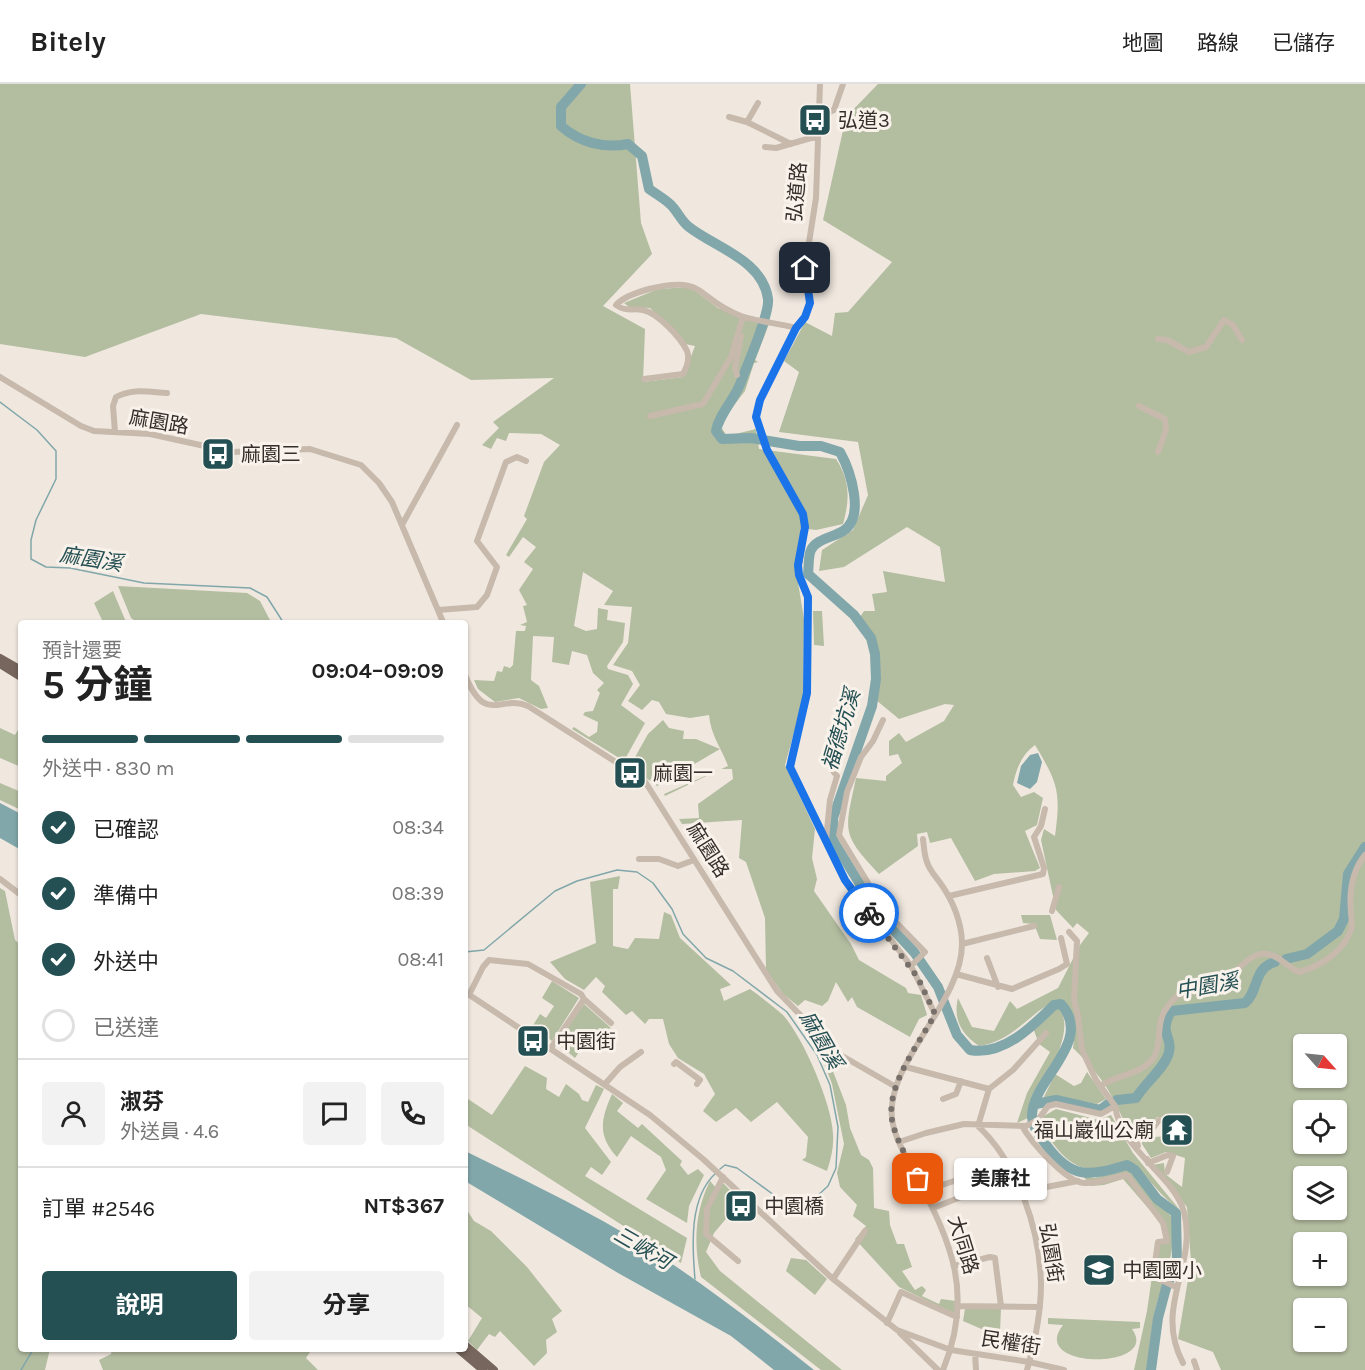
<!DOCTYPE html>
<html lang="zh-TW">
<meta charset="utf-8">
<style>
:root{--surface:#fff;--page:#f2f2f2;--text:#222;--muted:#767676;--line:#e0e0e0;--accent:#244f53}
body{margin:0;font-family:Karla,"Noto Sans TC",sans-serif;background:var(--page);color:var(--text);height:100vh;display:flex;flex-direction:column;font-size:22px;white-space:nowrap}
*{box-sizing:border-box;margin:0}
p{font-size:20px;color:var(--muted)}
.icon{flex:none;width:33px;height:33px;fill:none;stroke:currentColor;stroke-width:2;stroke-linecap:round;stroke-linejoin:round}
.map{position:relative;flex:1;overflow:hidden}
.side{position:absolute;left:18px;top:536px;width:450px;height:732px;display:flex;flex-direction:column;background:var(--surface);border-radius:6px;box-shadow:0 2px 4px #0004}
.side>*{flex:none}
.needle{width:39px;rotate:117deg}
.fabs{position:absolute;left:1293px;top:950px;display:grid;gap:12px}
.fabs a{display:grid;place-items:center;width:54px;height:54px;border-radius:6px;background:var(--surface);box-shadow:0 2px 4px #0004;font-size:30px}
.pin{position:absolute;display:grid;place-items:center;width:51px;height:51px;color:#fff;margin:-26px;border-radius:12px;box-shadow:0 3px 9px #0006}
.courier{position:absolute;display:grid;place-items:center;width:60px;height:60px;margin:-30px;border:4px solid #1a73e8;border-radius:50%;background:#fff;color:#222;box-shadow:0 2px 8px #0007}
.bubble{position:absolute;height:42px;border-radius:6px;background:var(--surface);box-shadow:0 2px 4px #0004;font-size:20px;font-weight:700;line-height:42px;text-align:center}
.head em{font-style:normal;font-weight:700}
.head div{display:flex;flex-direction:column-reverse}
.head{display:flex;align-items:center;justify-content:space-between;height:102px;padding:0 24px}
h1{font-size:39px;font-weight:700;line-height:45px}
.bar{display:grid;grid-template-columns:repeat(4,1fr);gap:9px 6px;align-content:center;height:72px;padding:0 24px}
.bar i{height:8px;border-radius:4px;background:var(--line)}
.bar .active{background:var(--accent)}
.bar p{grid-column:span 4}
.line{display:flex;align-items:center;gap:15px;padding:0 24px;border-top:2px solid var(--line)}
.line div{flex:1}
.round{display:grid;place-items:center;flex:none;width:63px;height:63px;border-radius:6px;background:var(--page)}
ol{padding:0 24px;list-style:none}
li{display:flex;align-items:center;gap:18px;height:66px}
li p{margin-inline-start:auto}
li .icon{padding:6px;border-radius:50%;background:var(--accent);color:#fff;stroke-width:4}
li:last-child{color:var(--muted)}
li i{width:33px;height:33px;border:3px solid var(--line);border-radius:50%}
.button{display:flex;gap:12px;margin-top:auto;padding:12px 24px}
.button a{flex:1;height:69px;border-radius:6px;background:var(--accent);color:#fff;font-size:24px;font-weight:700;line-height:69px;text-align:center}
.button a+a{background:var(--page);color:var(--text)}
header{display:flex;align-items:center;gap:36px;box-sizing:border-box;height:84px;padding:0 30px;background:var(--surface);border-bottom:2px solid var(--line)}
header strong{font-size:28px}
nav{display:flex;gap:33px;margin-inline-start:auto;font-size:21px}
.map>svg:first-child{display:block}
.green{fill:#b3bda0;fill-rule:evenodd}
.water{fill:#81a7aa}
.lines{fill:none;stroke-linecap:round;stroke-linejoin:round}
.stream{stroke:#81a7aa;stroke-width:1.5}
.river{stroke:#81a7aa;stroke-width:10}
.minor{stroke:#c7b9ac;stroke-width:6}
.major{stroke:#76665d;stroke-width:8}
.done{stroke:#776f69;stroke-width:6;stroke-dasharray:0 10.8}
.route{stroke:#1a73e8;stroke-width:8}
.labels{text-anchor:middle;dominant-baseline:central;stroke-width:6;stroke-linejoin:round;paint-order:stroke}
.poi-label{font-size:20px;fill:#362e2a;stroke:#f8f2eb;text-anchor:start}
.street-label{font-size:20px;fill:#362e2a;stroke:#f8f2eb}
.water-label{font-size:21px;font-style:italic;fill:#244f53;stroke:#f8f2eb}
</style>
<header>
<strong>Bitely</strong>
<nav><a>地圖</a><a>路線</a><a>已儲存</a></nav>
</header>
<div class="map">
<svg width="1365" height="1286" viewBox="0 0 1365 1286">
<rect width="100%" height="100%" fill="#f0e8df"/>
<path class="green" d="M0,0H630L641,139L652,170L603,222L645,245L643,298L683,293L695,262L685,260L650,224L629,223L624,219L658,205L690,203L718,224L769,240L755,276L758,278L754,279L745,307L724,334L721,343L727,352L756,345L759,365L836,375C850,396 850,416 843,440L816,446L800,444L802,451L795,480L804,535L803,617L785,681L815,745L812,774L817,795L814,807L851,860L859,876L906,904L908,909L921,911L927,931L919,935L910,953L857,923L852,913L848,918L836,898L828,917L822,922L805,916L798,922L783,910L766,886L765,834L746,778L739,774L742,736L682,740L679,735L699,734L698,720L733,695L732,685H721L665,712L664,710L728,682C721,663 711,652 709,631L690,634L666,630L659,618L652,616L642,626L628,617L640,601L632,587L613,581L628,559L632,523L604,521L613,507L583,488L574,542L586,547L597,545L598,524L608,526L607,536L625,539L623,558L607,582L608,585L628,591L633,600L621,621L645,639L624,677L572,645L574,643L589,653L597,648L598,638L583,631L585,628L593,627L600,609L597,606L604,599L593,589L587,571L572,567L569,581L552,578L554,553L533,552L531,596L539,602L548,624L541,625L519,614L495,618L478,605L474,596L494,597L497,587L502,588L504,582L510,584L513,581L516,547H525L526,542L520,541L527,538L523,522L527,521L519,506L533,485L524,478L536,463L523,453L509,473L506,471L527,435L524,432L544,378L560,361L541,350L509,349L506,357L497,354L491,365L482,361L499,344L493,338L554,294L471,296L396,254L201,230L85,273L0,260Z
M878,0H1365V1286H1221L1213,1268L1178,1255L1191,1178L1187,1123L1152,1081L1164,1079L1165,1090L1182,1103L1185,1074L1166,1068L1151,1074L1142,1060V1054L1167,1052L1179,1059L1185,1056L1181,1034L1157,1033L1149,1045L1139,1046L1130,1051C1113,1011 1104,994 1073,964C1076,945 1075,930 1062,915C1032,923 1017,957 979,962C961,950 953,935 958,914L972,943L994,947L1010,917L1017,925L1058,904L1080,861L1089,849L1077,839L1073,844L1056,826L1041,756L1044,745L1055,752C1061,708 1058,699 1035,661C1022,670 1016,685 1013,701L1021,713L1034,708L1043,714L1037,741L1025,747L1040,784L1035,787L994,790L975,797L951,754L930,759L927,748L917,750L918,762L879,790C840,749 845,747 856,694L886,697V692L902,679L898,670L889,672V657L899,649L906,658L944,637L954,621L945,620L899,635L876,616C883,579 883,564 860,533L864,527H875L872,510L887,508L883,487L945,498L940,463L907,443L844,483L819,487L822,466L853,446L868,411L858,358L779,348L799,288L784,277L805,238L832,252L835,229L848,228L892,178L823,136L846,33ZM1304,960H1336V993H1304ZM1304,1026H1336V1059H1304ZM1304,1092H1336V1125H1304ZM1304,1158H1336V1191H1304ZM1304,1224H1336V1257H1304Z
M118,502L247,509L260,517L271,538H137L131,534Z
M113,507L126,538H98L102,536L94,519Z
M813,527H822L824,562L814,561Z
M663,636L669,644L684,647L683,655H696L720,665L657,702L630,682L648,650Z
M21,641V683L0,674V644L15,651Z
M0,699L21,708V726L0,716Z
M620,792L618,805H613V862L628,865L635,854L659,855L664,828L671,831L680,854L731,901L720,905L724,917L750,905C761,913 773,922 783,931C803,953 832,1020 833,1050C834,1063 831,1075 827,1087L802,1076L806,1073L808,1053L777,1018L751,1038L736,1024L716,1038L703,1027L715,1010L704,990L678,974L669,960L663,935H649L645,940L632,927L626,931L602,908L605,902L596,893L584,906L565,895L550,878L596,859L590,798Z
M0,804L5,807L15,856L21,861V1264L50,1265L45,1286H0Z
M1021,831H1050L1057,856L1040,855L1034,840L1023,839Z
M552,897L579,914L552,957L532,943L540,930L546,934L554,922L542,914Z
M584,920L611,944L590,951L575,974L557,959Z
M1053,925H1059C1079,948 1037,1007 1028,1034L1017,1039L1027,1009L1050,968L1039,960L1033,944Z
M824,960L835,971L831,982L846,1021L850,1044L861,1071L869,1076L873,1084L874,1124L889,1127L890,1141L897,1160H904L912,1183L902,1187L915,1206L922,1202L926,1206L922,1212L939,1220L941,1215L956,1217L955,1230L899,1203L855,1155L866,1142L853,1132L857,1121L840,1103L837,1089L844,1060L832,1000L820,968Z
M525,982L547,994L546,1005L559,1013L566,1000L579,1010L582,1016L588,1018L596,1001L604,1005L585,1044L611,1078L602,1091L591,1083L585,1092L687,1154L681,1179L465,1040V1013L492,1031Z
M1087,988L1106,1015L1097,1020L1055,1013L1043,1015L1055,990L1074,1002L1081,999Z
M612,1010L623,1019L617,1027L638,1044L642,1040L682,1077L680,1081L688,1091L698,1085L704,1091L689,1122L687,1139L646,1115L666,1086L661,1073L631,1052L617,1073C597,1051 601,1035 612,1010Z
M1056,1025L1099,1036L1111,1031L1133,1069L1179,1125C1157,1110 1147,1089 1127,1077C1117,1079 1104,1085 1094,1085C1068,1085 1054,1061 1041,1042L1044,1032Z
M1125,1085C1142,1095 1155,1118 1171,1132C1177,1177 1163,1190 1154,1231C1151,1249 1149,1268 1147,1286H1134L1147,1227L1157,1157L1164,1156L1161,1139L1123,1095L1104,1101L1091,1102L1083,1092L1095,1094Z
M710,1097L717,1105L723,1099L741,1117L714,1149L706,1168L720,1187L842,1286H821L701,1193C693,1160 695,1127 710,1097Z
M465,1123L474,1137L491,1147L527,1183L562,1227L552,1235L557,1248L546,1256L547,1269L534,1282L500,1247L495,1253L489,1250L477,1266L468,1257L482,1234L465,1220Z
M791,1174L806,1176L827,1195L815,1211L786,1187Z
M965,1225H1001L1000,1248L986,1247L963,1237Z
M1048,1234L1140,1238V1244L1132,1245C1162,1286 1027,1286 1063,1241L1048,1240Z
M312,1265L306,1274L318,1286H103L99,1276L111,1270L112,1265Z"/>
<path class="water" d="M1038,669L1042,678L1037,698L1030,705L1017,699L1021,682L1030,671Z
M0,719L21,730V766L0,754Z
M465,1067C530,1099 598,1131 659,1171C713,1207 764,1246 814,1286H774L731,1252L618,1189L465,1097Z"/>
<g class="lines">
<path class="stream" d="M0,318L37,346L56,367V395L36,436L31,456V475L46,483L70,484L144,499L250,504L267,513L283,538
M465,868L484,866L555,807L577,797L617,786L637,788L653,799L672,825L683,850L706,874L733,887L787,928L817,971L830,1001L838,1043L836,1084L828,1102L815,1114L800,1119L778,1114L737,1084L725,1081L720,1085
M695,1195C692,1161 689,1113 716,1089
M21,1286L34,1264"/>
<path class="river" d="M581,0L561,23V42C579,58 604,65 628,60L642,72L649,105C656,110 665,115 671,121C678,128 681,137 689,143C716,164 763,176 768,215C770,230 747,281 741,298C735,315 719,330 716,347L722,355L751,354L799,362H821L840,368C850,386 866,433 843,447C834,453 816,455 811,466C808,472 809,483 808,490L854,531L871,554L875,570L876,595L872,622L833,734L834,758L877,828L914,868L938,903L957,951L970,966C1003,972 1032,943 1054,921L1061,920C1095,958 1031,996 1032,1033C1033,1044 1041,1054 1047,1062C1072,1096 1090,1092 1127,1081L1135,1086L1157,1115L1176,1129L1177,1178L1166,1204L1158,1234L1151,1286
M1286,875L1307,870L1338,847L1344,835L1348,790L1365,763
M1117,1016L1136,1014C1144,1000 1166,983 1169,968C1173,951 1158,951 1171,927L1245,919C1259,907 1253,884 1275,878
M1036,1020L1056,1016L1100,1026L1108,1020"/>
<path class="minor" d="M820,0L816,114L805,184L810,219L805,233L796,244L760,316L756,333L767,366L803,430L805,443L799,481V491L808,513L807,609L790,683L845,796L911,882L935,930
M821,32L834,26L843,0
M729,33L747,38L791,60
M747,38L758,19
M765,63L776,64L818,52
M1158,255L1167,256L1189,268L1206,263L1224,236L1233,241L1242,256
M737,291L735,284L741,252
M0,293L81,342L94,347L150,350L232,368L310,365L361,381L379,399L392,418L443,538
M644,295L683,290C687,283 690,275 687,267C681,254 658,229 643,226C633,224 625,228 616,221C623,213 638,208 649,205C708,191 695,215 741,232C758,238 779,239 796,244
M1139,322L1165,335L1166,346L1158,368
M650,332L703,320L731,273L743,233
M115,348L113,322L116,313C132,304 149,308 167,309
M403,439L457,341
M438,526L477,523L487,511L497,483L477,457L506,378L517,373L526,377
M465,591C486,642 499,610 528,622L644,696L777,907L837,969L896,1003
M883,636L873,657L861,673L847,708L839,751L885,827L925,868L911,882
M923,755C924,762 924,771 927,778C929,786 937,794 941,800C953,817 962,839 962,860C962,919 886,978 892,1034C894,1055 908,1075 917,1093C952,1161 974,1210 943,1286
M826,756L830,716L837,692L833,687
M639,775H659L678,782L694,776
M0,795L21,811
M949,812L1043,790L1044,784L1034,753L1041,742L1045,725
M1052,827L1059,803
M1069,848L1077,857L1074,916L1078,932L1082,966L1096,996L1115,1022
M962,860L1034,842
M987,874L998,903
M956,890L1012,905L1059,885L1067,880L1061,854
M465,908L650,1031L703,1075L833,1195L897,1246L951,1266L1029,1278L1064,1286
M469,911L483,883L489,876L528,880L581,910L584,915L551,964
M584,915L611,939
M674,980L676,978L700,996L697,1000
M906,983L989,1005
M605,1000L620,983L641,968
M1102,1001C1117,991 1143,990 1154,973C1162,960 1156,942 1164,928C1184,895 1197,915 1219,903C1234,894 1247,867 1267,870C1279,871 1288,884 1299,888C1321,882 1343,868 1351,846C1353,840 1351,833 1351,828C1349,807 1352,787 1365,771
M943,1015L956,1010L961,997
M978,1042C1018,1079 1040,1146 1041,1200C1041,1229 1035,1258 1027,1286
M978,1042L989,1005L1013,986L1046,949
M1022,1042C1031,1058 1066,1098 1084,1099C1097,1100 1114,1093 1127,1091L1163,1139L1167,1157L1158,1158L1153,1192L1176,1203
M899,1058L926,1049L964,1040L1026,1042L1038,1036L1048,1022L1056,1020L1101,1030L1115,1022C1122,1068 1174,1091 1184,1128C1198,1182 1153,1222 1183,1279
M1138,1062L1135,1051L1141,1048H1150L1159,1036L1168,1039L1166,1048
M1147,1075L1148,1079L1168,1071L1173,1072L1167,1088
M723,1093L707,1125L706,1150L738,1177
M924,1107L960,1095L1009,1084
M933,1124L961,1113L1020,1108L1078,1097
M954,1182L990,1173L995,1174L1001,1222
M833,1195L865,1147
M958,1222L1040,1223
M887,1239L901,1208L957,1233
M900,1249L938,1286
M975,1270L976,1286
M1194,1277L1197,1286"/>
<path class="major" d="M0,574L21,586
M0,580L21,593
M465,1261L494,1286
M457,1264L483,1286"/>
</g>
<g class="lines">
<path class="done" d="M869,829L918,894L935,930C919,960 886,1001 892,1036C896,1057 909,1077 918,1095"/>
<path class="route" d="M805,184L810,219L805,233L796,244L760,316L756,333L767,366L803,430L805,443L798,481L799,491L808,513L807,609L790,683L845,796L869,829"/>
</g>
<defs>
<g id="bus-square" transform="scale(1.725)"><rect x="-9" y="-9" width="18" height="18" rx="4" fill="#244f53" stroke="#f8f2eb"/><path d="M-5-6H5V4H4V6H2V4H-2V6H-4V4H-5ZM-3.5-4V0h7V-4ZM-3.5 1.2v1.5H-2V1.2ZM2 1.2v1.5H3.5V1.2Z" fill="#fff"/></g>
<g id="temple-square" transform="scale(1.725)"><rect x="-9" y="-9" width="18" height="18" rx="4" fill="#244f53" stroke="#f8f2eb"/><path d="M0-6L5-2H3V0L6.5 2.5H4V6H1.5V3h-3V6H-4V2.5H-6.5L-3 0V-2H-5Z" fill="#fff"/></g>
<g id="school-square" transform="scale(1.725)"><rect x="-9" y="-9" width="18" height="18" rx="4" fill="#244f53" stroke="#f8f2eb"/><path d="M0-5L7-2L0 1L-7-2ZM-4 1L0 2.5L4 1V4Q0 6-4 4Z" fill="#fff"/></g>
</defs>
<g fill-rule="evenodd">
<use href="#bus-square" x="815" y="36"/>
<use href="#bus-square" x="218" y="370"/>
<use href="#bus-square" x="630" y="689"/>
<use href="#bus-square" x="533" y="957"/>
<use href="#temple-square" x="1177" y="1046"/>
<use href="#bus-square" x="741" y="1122"/>
<use href="#school-square" x="1099" y="1186"/>
</g>
<g class="labels">
<g class="poi-label">
<text x="838" y="36">弘道3</text>
<text x="241" y="370">麻園三</text>
<text x="653" y="689">麻園一</text>
<text x="556" y="957">中園街</text>
<text x="1154" y="1046" text-anchor="end">福山巖仙公廟</text>
<text x="764" y="1122">中園橋</text>
<text x="1122" y="1186">中園國小</text>
</g>
<g class="street-label">
<text transform="translate(797 108) rotate(-85)">弘道路</text>
<text transform="translate(159 338) rotate(10)">麻園路</text>
<text transform="translate(708 766) rotate(58)">麻園路</text>
<text transform="translate(963 1161) rotate(73)">大同路</text>
<text transform="translate(1051 1169) rotate(81)">弘園街</text>
<text transform="translate(1011 1259) rotate(9)">民權街</text>
</g>
<g class="water-label">
<text transform="translate(91 475) rotate(9)">麻園溪</text>
<text transform="translate(841 646) rotate(-73)">福德坑溪</text>
<text transform="translate(1207 902) rotate(-10)">中園溪</text>
<text transform="translate(821 956) rotate(60)">麻園溪</text>
<text transform="translate(643 1164) rotate(30)">三峽河</text>
</g>
</g>
</svg>
<div class="fabs">
<a><svg class="needle" viewBox="-14 -14 28 28"><path d="M0-13l5 13h-10z" fill="#e53935"/><path d="M0 13l5-13h-10z" fill="#767676"/></svg></a>
<a><svg class="icon" aria-label="locate" viewBox="0 0 24 24"><circle cx="12" cy="12" r="6"/><path d="M12 2v4M12 18v4M2 12h4M18 12h4"/></svg></a>
<a><svg class="icon" aria-label="layers" viewBox="0 0 24 24"><path d="M12 4l9 5-9 5-9-5zM3 14l9 5 9-5"/></svg></a>
<a>+</a>
<a>−</a>
</div>
<div class="pin" style="left:918px;top:1095px;background:#ea580c"><svg class="icon" aria-label="bag" viewBox="0 0 24 24"><path d="M5 8h14l-1 12H6zM9 8a3 3 0 0 1 6 0"/></svg></div>
<div class="pin" style="left:805px;top:184px;background:#1f2937"><svg class="icon" aria-label="home" viewBox="0 0 24 24"><path d="M3 11l9-7 9 7M6 9v11h12V9"/></svg></div>
<div class="courier" style="left:869px;top:829px"><svg class="icon" aria-label="bike" viewBox="0 0 24 24"><circle cx="6" cy="16" r="4"/><circle cx="18" cy="16" r="4"/><path d="M6 16l4-8h5l3 8M10 8l3 8H6M13 5h3"/></svg></div>
<div class="bubble" style="left:954px;top:1074px;width:93px">美廉社</div>
<section class="side">
<div class="head"><div><h1>5 分鐘</h1><p>預計還要</p></div><em>09:04–09:09</em></div>
<div class="bar"><i class="active"></i><i class="active"></i><i class="active"></i><i></i><p>外送中 · 830 m</p></div>
<ol>
<li><svg class="icon" aria-label="check" viewBox="0 0 24 24"><path d="M5 12l5 5 9-10"/></svg>已確認<p>08:34</p></li>
<li><svg class="icon" aria-label="check" viewBox="0 0 24 24"><path d="M5 12l5 5 9-10"/></svg>準備中<p>08:39</p></li>
<li><svg class="icon" aria-label="check" viewBox="0 0 24 24"><path d="M5 12l5 5 9-10"/></svg>外送中<p>08:41</p></li>
<li><i></i>已送達</li>
</ol>
<div class="line" style="height:108px"><a class="round"><svg class="icon" aria-label="person" viewBox="0 0 24 24"><circle cx="12" cy="8" r="4"/><path d="M4 21q1-7 8-7t8 7"/></svg></a><div><b>淑芬</b><p>外送員 · 4.6</p></div><a class="round"><svg class="icon" aria-label="chat" viewBox="0 0 24 24"><path d="M4 5h16v11H9l-5 4z"/></svg></a><a class="round"><svg class="icon" aria-label="phone" viewBox="0 0 24 24"><path d="M5 4h4l2 5-3 2q2 4 5 5l2-3 5 2v4C11 20 4 13 5 4z"/></svg></a></div>
<div class="line" style="height:78px"><div>訂單 #2546</div><b>NT$367</b></div>
<div class="button"><a>說明</a><a>分享</a></div>
</section>
</div>
